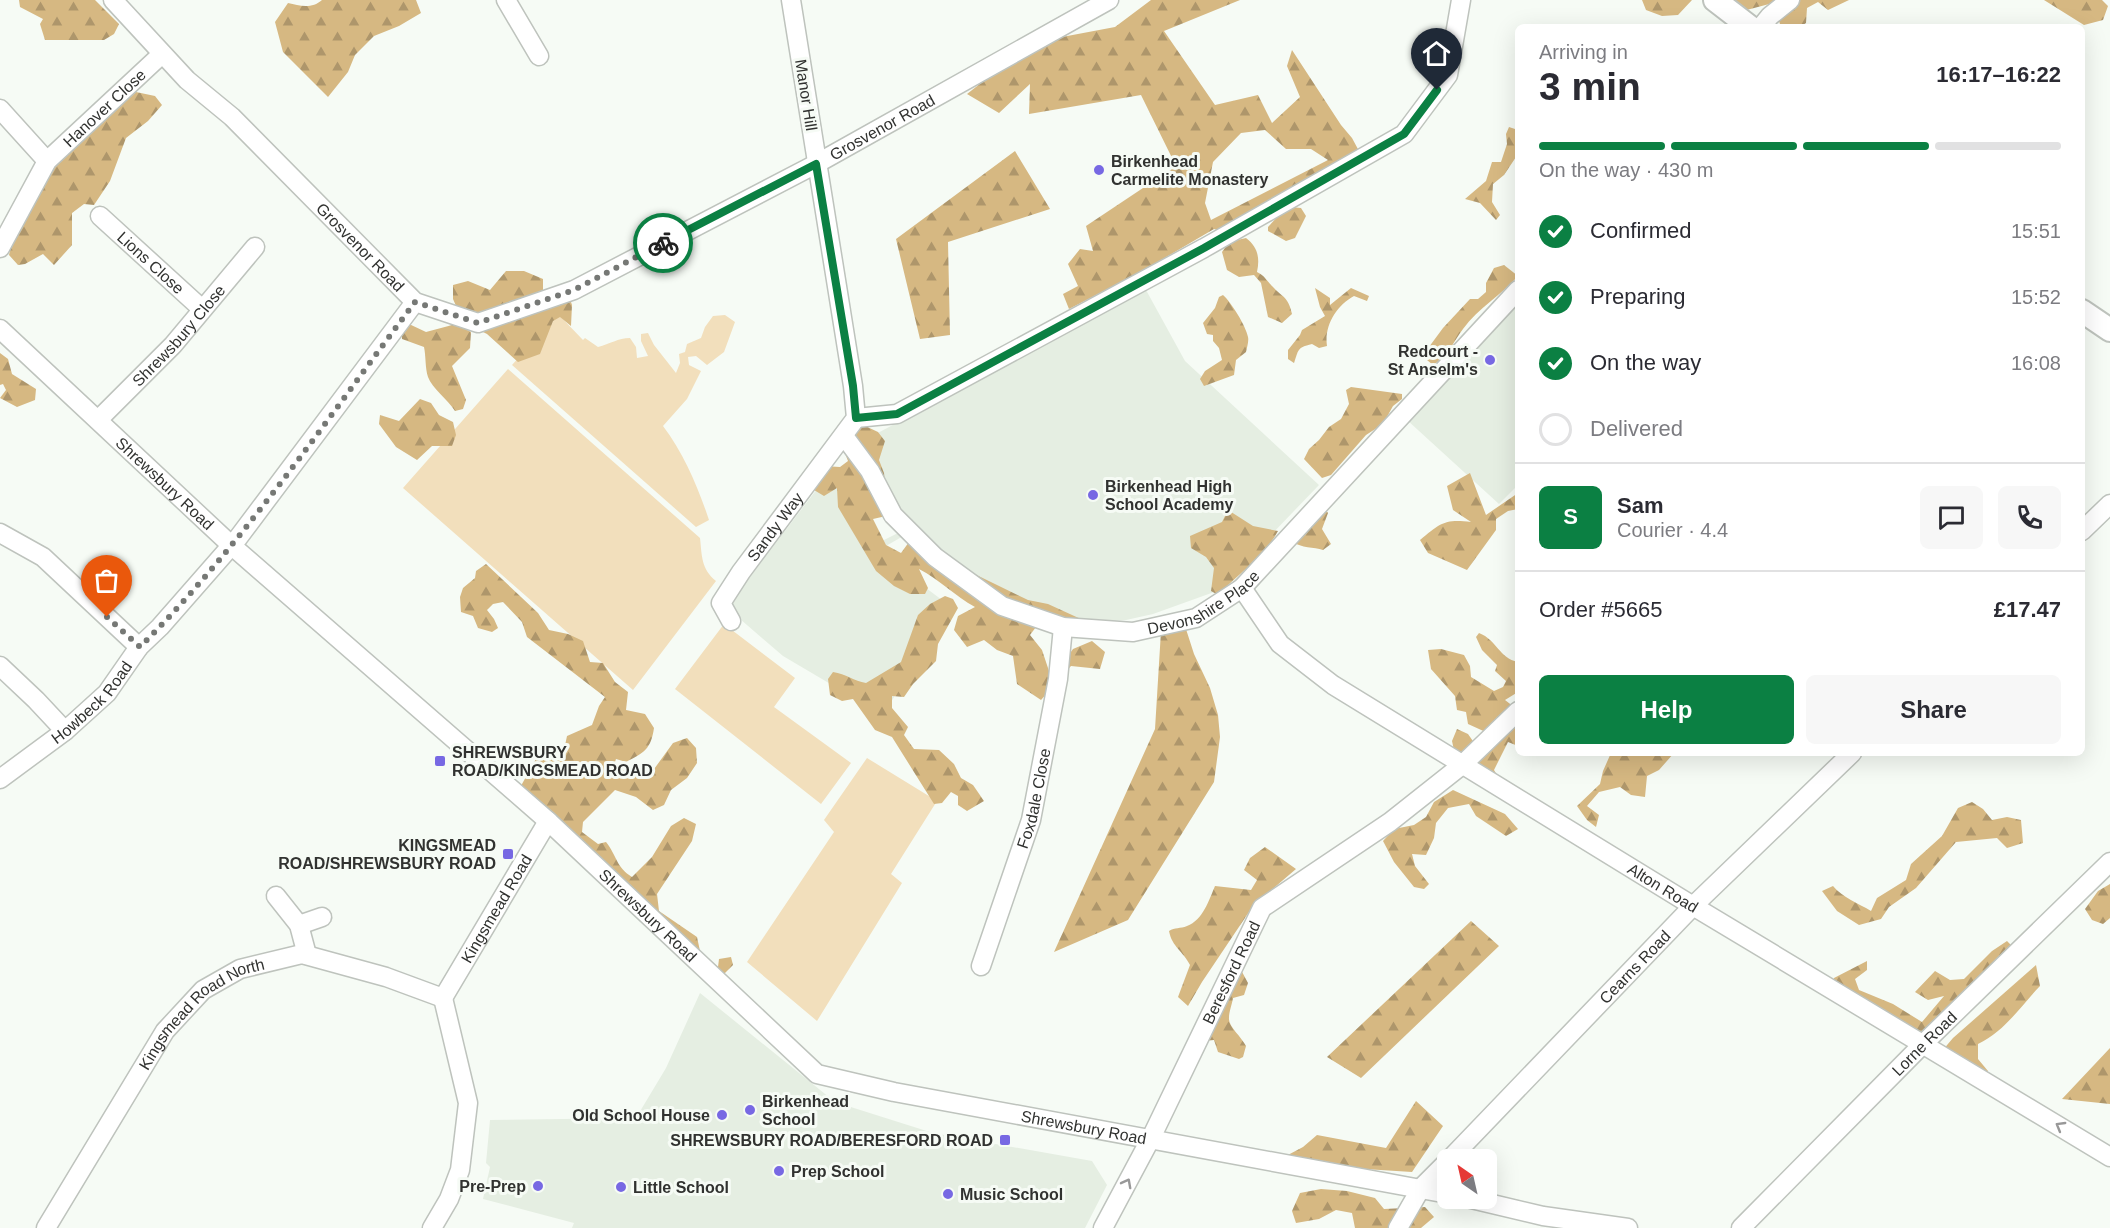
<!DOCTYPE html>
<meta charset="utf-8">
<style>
:root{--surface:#fff;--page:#f7f7f7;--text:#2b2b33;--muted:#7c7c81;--line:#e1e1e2;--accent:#0b8043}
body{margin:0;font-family:Arial,sans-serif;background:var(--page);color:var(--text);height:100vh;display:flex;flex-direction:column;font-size:22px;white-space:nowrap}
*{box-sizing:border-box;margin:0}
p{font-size:20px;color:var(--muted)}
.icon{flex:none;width:33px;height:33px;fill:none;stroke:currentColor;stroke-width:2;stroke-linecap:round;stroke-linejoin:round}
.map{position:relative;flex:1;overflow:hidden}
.panel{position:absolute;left:1515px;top:24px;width:570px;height:732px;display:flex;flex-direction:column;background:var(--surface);border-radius:9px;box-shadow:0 6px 24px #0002}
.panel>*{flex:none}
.needle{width:39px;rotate:326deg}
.fabs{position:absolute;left:1437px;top:1149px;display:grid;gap:12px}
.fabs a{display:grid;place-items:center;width:60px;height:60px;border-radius:9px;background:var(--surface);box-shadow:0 6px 24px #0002;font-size:30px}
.pin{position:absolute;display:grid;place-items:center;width:51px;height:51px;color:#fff;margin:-62px -26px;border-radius:50% 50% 50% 0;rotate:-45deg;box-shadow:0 0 6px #0007}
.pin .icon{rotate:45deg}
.courier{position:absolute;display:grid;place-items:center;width:60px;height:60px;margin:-30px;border:4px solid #0b8043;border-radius:50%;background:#fff;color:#222;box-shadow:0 2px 8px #0007}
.summary em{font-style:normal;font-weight:700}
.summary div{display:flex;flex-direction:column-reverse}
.summary{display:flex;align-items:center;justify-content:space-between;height:102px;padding:0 24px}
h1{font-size:39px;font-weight:700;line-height:45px}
.bar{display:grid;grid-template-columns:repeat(4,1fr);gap:9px 6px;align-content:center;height:72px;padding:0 24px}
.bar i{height:8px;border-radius:4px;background:var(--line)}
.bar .current{background:var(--accent)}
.bar p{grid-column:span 4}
.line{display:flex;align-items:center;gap:15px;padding:0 24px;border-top:2px solid var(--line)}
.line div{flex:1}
.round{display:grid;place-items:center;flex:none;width:63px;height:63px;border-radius:9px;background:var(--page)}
ol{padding:0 24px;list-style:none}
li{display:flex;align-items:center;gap:18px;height:66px}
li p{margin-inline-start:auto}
li .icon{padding:6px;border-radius:50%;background:var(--accent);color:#fff;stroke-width:4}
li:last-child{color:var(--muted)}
li i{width:33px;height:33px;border:3px solid var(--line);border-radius:50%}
.action{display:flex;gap:12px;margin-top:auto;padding:12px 24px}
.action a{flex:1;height:69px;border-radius:9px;background:var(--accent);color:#fff;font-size:24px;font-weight:700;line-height:69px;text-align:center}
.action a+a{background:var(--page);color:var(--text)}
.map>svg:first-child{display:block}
.built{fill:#e5eee2}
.green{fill:#f2dfbc}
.forest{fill:url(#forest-firs);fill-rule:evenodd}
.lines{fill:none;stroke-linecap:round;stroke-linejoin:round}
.minor-casing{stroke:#bec3bd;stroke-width:21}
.tertiary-casing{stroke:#bec3bd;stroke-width:26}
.minor{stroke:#fff;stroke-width:18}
.tertiary{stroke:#fff;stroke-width:22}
.oneway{stroke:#989898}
.done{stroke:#767875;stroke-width:6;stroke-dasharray:0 10.8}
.route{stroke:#0b8043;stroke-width:8}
.poi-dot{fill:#7768e3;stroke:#f6fbf5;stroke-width:2}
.labels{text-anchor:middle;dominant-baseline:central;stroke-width:6;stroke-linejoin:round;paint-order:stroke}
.street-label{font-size:16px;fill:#313230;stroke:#f6fbf5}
.poi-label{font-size:16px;font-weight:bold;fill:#313230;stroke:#f6fbf5;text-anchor:start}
</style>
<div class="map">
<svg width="2110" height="1228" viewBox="0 0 2110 1228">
<defs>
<pattern id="forest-firs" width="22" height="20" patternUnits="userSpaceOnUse" patternTransform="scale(1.5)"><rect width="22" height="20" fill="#d6b882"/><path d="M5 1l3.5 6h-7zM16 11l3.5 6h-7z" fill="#ae966b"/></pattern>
</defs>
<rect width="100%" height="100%" fill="#f6fbf5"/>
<path class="built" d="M1146,290L1185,361L1319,485L1217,591L1153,614L1126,620L1086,623L1038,619L905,535L886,546L926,588L950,606L883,715L783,656L740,619L731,608L737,594L830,472L882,541L904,530L859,443Z
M1518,301V485L1499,504L1407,420Z
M700,993L835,1102L933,1133L1092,1161L1107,1185L1085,1228H572L574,1223L483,1199L490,1167L486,1163L490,1120L636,1118L666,1068Z"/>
<path class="green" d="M558,314L583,340L585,338L598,347C610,344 618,338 630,338L636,347L637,358L648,356L641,341V334L648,333L654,345L676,373L680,363L679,354L685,352L687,344L701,338L705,327L713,316L725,315L735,322L724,352L707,365L696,356L688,357L689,365L701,371L687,399L663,426C684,454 698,487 709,520L696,527L512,365Z
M508,369L700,538C702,556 701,569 716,581L633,690L403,488Z
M724,624L795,678L774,707L851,763L821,804L675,689Z
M867,758L937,801L891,874L902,883L817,1021L747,962L834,832L824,820Z"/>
<path class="forest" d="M19,0H95L119,24L114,34L104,40H45L40,24L43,19L20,7Z
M322,0H416L421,13L399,26L374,36L355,55L348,72L328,97L283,52L275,22L288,3C300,6 312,9 322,0Z
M1151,0H1240L1164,31L1215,105L1258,95L1272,123L1300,97L1287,66L1292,50L1341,125L1352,138L1359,151L1224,232L1214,229L1139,273L1069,309L1063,294L1078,286L1068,264L1080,249L1093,251L1086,226L1176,166L1141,95L1029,114L1030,84L999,113L967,94L981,83L1062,37L1115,27ZM1265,130L1286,149H1311L1328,160L1211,220L1205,203L1213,162L1241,133Z
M1642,0H1692L1678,15L1662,16L1646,10Z
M1711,0H1849L1828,10L1818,2L1807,8L1806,23L1800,27H1781L1773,3L1739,12Z
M2044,0H2102L2108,6L2103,20L2084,25Z
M136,92L155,96L162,105L148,121L126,138L110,181L94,205L84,204L72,213V245L54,265L43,254L25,264L18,265L9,255L12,241L54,163Z
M1509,127L1518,130V154L1504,175L1493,184L1492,202L1500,215L1496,220L1480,203L1465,199L1486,181L1492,162H1501L1507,144L1506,134Z
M1015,151L1050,209L948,242L950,335L920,339L896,239Z
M1291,207L1301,208L1306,216L1295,238L1286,241L1268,231V227L1281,213Z
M1246,238C1258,247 1260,258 1257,272C1265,276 1266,280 1272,286C1283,298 1288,296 1292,314L1282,323L1268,317L1261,283L1254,275L1239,277L1227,270L1222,252L1229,242Z
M1504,265L1518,276C1502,295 1478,308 1463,329C1453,342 1448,357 1433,365L1427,360L1426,351L1443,328L1470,299H1478L1486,292V283L1494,268Z
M506,271H524L543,279V296L570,299L572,305L571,326L560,317L553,321L540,354L518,362L487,334L463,322L453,299V285L468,281L490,290Z
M1315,288L1330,298V305L1351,288L1369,296L1367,301L1354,296C1336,306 1324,326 1327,346L1319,348L1312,344C1296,348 1299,350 1294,363L1288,359V350L1300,335L1302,330L1325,316L1320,307Z
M1223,295C1231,302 1246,326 1248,337C1249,341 1247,347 1246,352L1236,360L1234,375L1204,386L1200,379L1205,371L1222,360L1219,348L1213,341V335L1207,334L1203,323L1215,308L1219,297Z
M409,324L426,332L456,324L471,332L470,348L452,366L466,400L463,409L455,411C448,400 432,388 428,377C425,368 426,356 424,347L402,339V328Z
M0,353L8,359L12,374L36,389L35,400L17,407L0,398L6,390L3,384L0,385Z
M1351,387L1402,394V399L1393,406L1383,424L1366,435L1331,475L1322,478L1304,459L1309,449L1319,440L1329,427L1341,419L1349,404L1346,390Z
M420,399L431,403L439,415L453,422L456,435L452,446H432L417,460L396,447L379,424L380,415L399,421Z
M861,424L878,432L885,441L879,460L884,473L886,491L899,506L886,516L873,519L886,545L901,553L909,542L1028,600L1048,604L1083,620L1036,627L1030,635L1042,650L1049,671L1068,656L1073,649L1092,641L1105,652L1100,669L1071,666L1041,700L1017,684L1013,656L997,650L984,640L967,647L954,630L958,616L975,607C955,596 940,580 919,569L928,588L925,594H910L894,586L876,571L838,507L837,488L824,496L809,487L824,466L840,467L848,461L843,448Z
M1470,473L1486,515L1518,493V509L1508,511L1496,519V530L1467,570L1428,553L1420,540C1441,523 1444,519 1471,522L1453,510L1447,486Z
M1325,509L1328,513L1322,529L1331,544L1323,550C1314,547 1301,548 1293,542Z
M1228,510L1253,526L1278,531C1264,557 1238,574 1218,595L1211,591L1214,568L1206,557L1191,548L1190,536L1222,522Z
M486,564L538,613L549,630L568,634L583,641L590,662L603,663L615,682L628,692L626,710L645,714L654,728C651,749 644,753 626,762L616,759L613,768L649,776L673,743L687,738L696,748L697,763L687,778L671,790L664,805L653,810L636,797L615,790L583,822L582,832L598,844L606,842C617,856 616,867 632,877L652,857L671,826L684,818L696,824L692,841L657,894L659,911L697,937L700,951L718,967L719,959L731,957L733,965L725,973L709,978L522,805V784L537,757L563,755L567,736L592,725L599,706L605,697L527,637L522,622L503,602L493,604L487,610L494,619L498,628L492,632L478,628L473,616L461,612L460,597L463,588L475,578L476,571Z
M945,596L953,599L958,608L938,644L936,661L913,684L904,697L892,696V708L908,727L904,735L914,749L939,750L954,764L961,778L973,785L984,801L967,811L958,805V796L951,792L942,803L934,804L892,737L875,730L853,699L842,701L830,695L828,679L833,672C846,674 854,681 866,683L901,662L918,615L930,604Z
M1185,626L1194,654L1210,688L1218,715L1220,737L1214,782L1128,920L1054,952L1155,729L1161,631Z
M1479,633C1497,640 1499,658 1518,662V692L1505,700L1518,710V746L1508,742L1494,770L1500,780L1455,755L1452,741L1457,729L1468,734L1475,744L1501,739L1468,724L1466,712L1457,710L1455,696L1431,669L1428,650L1441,649L1464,655L1470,666L1471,677L1494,691L1503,687L1506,681L1495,671L1497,665L1482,650L1476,637Z
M1611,753H1674L1659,770L1647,776L1645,797L1631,795L1620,787L1599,792L1587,806L1599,815L1596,827L1587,820L1577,806L1600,784L1603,771Z
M1453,790L1505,814L1518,829L1506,836L1476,816L1469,804L1448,808L1436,823L1434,838L1426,855L1412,854L1415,866L1429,884L1424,889L1414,887L1394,862L1383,841L1394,829L1414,825L1426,817L1434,802Z
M1972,802L1983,809L1992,820L2007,817L2021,820L2023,843L2007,848L1997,838L1956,842L1916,888L1889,907L1881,919L1859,925L1837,911L1822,891L1833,886C1843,898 1858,903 1871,911L1877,898L1906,880L1911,864L1942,836L1958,808Z
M1265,847L1296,869L1253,906L1202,982L1188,1006L1178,997L1190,965C1183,951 1172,947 1169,931C1175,927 1180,929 1187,926C1203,920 1209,900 1215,886L1251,890L1257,880L1244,870L1250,858Z
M2110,884V918L2103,924L2092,920L2085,909L2098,891Z
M1471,921L1499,946L1361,1078L1327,1057Z
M2007,941L2014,948L1923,1038L1833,986L1834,978L1867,961V970L1855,979L1859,990L1893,1004L1922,1022L1944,996L1928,1000L1915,992L1935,971L1950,980L1964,979L1992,951Z
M2036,965L2040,986C2020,1007 2005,1031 1978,1044V1059L1988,1071L1986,1077L1942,1051L1953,1038Z
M1241,970L1248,983L1244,995L1233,998C1232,1005 1229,1011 1229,1018C1228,1026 1241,1036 1246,1046L1243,1057L1239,1059L1218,1052L1214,1040L1203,1041Z
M2110,1048V1104L2062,1099Z
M1416,1101L1443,1126L1412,1172L1333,1167L1286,1156L1303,1147L1317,1135L1386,1148Z
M1321,1189L1347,1191L1375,1198L1384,1209L1425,1207L1434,1217L1421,1228H1355L1352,1213L1336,1210L1319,1219L1296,1223L1292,1211L1300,1193Z"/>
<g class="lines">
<g class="minor-casing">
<g id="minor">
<path id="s1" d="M113,0L187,80L232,117L415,302L478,323L574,290L816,164L1109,0"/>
<path d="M506,0L539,56"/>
<path d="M1761,27L1770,16L1790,0"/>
<path d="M0,109L47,161"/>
<path id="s2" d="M100,216L202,309"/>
<path id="s3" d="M0,248L47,161L162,54"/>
<path id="s4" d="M0,329L231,545L548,821L817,1074L894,1092L1448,1194"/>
<path d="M856,418L897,414L1204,248L1404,134L1448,75L1461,0"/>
<path id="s5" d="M98,420L173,345L255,247"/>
<path id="s6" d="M844,436L870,471L893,515L935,557L1002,606L1063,627L1133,632L1196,618L1242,588L1518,290"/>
<path d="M2082,531L2110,504"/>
<path d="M0,533L43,557L139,647"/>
<path id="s7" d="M1242,588L1280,644L1333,685L1693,906L2110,1157"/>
<path id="s8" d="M731,621L721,603L741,572L856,418L853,386L791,0"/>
<path d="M0,666L36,700L65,731"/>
<path id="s9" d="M0,779L65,731L107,693L139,647L160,627L238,538L415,302"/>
<path d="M276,896L299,925L307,955"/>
<path d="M299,925L322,917"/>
<path id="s10" d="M981,966L1031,820L1058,679L1063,627"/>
<path id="s11" d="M443,998L548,821"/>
<path id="s12" d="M1449,1160L1693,906L1852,753"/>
<path d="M1467,1198L1543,1216L1628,1228"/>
<path id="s13" d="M46,1228L165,1031L203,990L240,969L302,954L386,977L443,998"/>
<path d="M432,1228L449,1199L460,1170L468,1103L443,998"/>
<path id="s14" d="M1103,1228L1151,1138L1262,908L1390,822L1462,765L1518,711"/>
<path d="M1398,1228L1421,1188L1448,1161"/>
<path id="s15" d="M1741,1228L1922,1045L2110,862"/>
</g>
</g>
<g class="tertiary-casing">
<path id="tertiary" d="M1715,0L1750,27
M2082,311L2110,330"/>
</g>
<use href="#minor" class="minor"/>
<use href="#tertiary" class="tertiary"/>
</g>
<defs><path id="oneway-chevron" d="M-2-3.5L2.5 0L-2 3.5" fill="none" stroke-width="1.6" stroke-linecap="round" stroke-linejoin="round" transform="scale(1.5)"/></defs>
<g class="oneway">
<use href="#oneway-chevron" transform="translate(2060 1126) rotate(-150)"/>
<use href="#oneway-chevron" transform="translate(1127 1183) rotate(-62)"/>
</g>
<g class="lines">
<path class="done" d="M107,617L140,647C243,544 327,419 415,302L478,323L574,290L663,243"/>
<path class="route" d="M663,243L816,164L853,386L856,418L897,414L1204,248L1404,134L1437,90"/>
</g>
<g class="poi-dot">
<circle cx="1099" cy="170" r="6"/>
<circle cx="1490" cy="360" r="6"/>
<circle cx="1093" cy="495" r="6"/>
<rect x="434" y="755" width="12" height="12" rx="3"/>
<rect x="502" y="848" width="12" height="12" rx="3"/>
<circle cx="750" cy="1110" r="6"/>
<circle cx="722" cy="1115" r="6"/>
<rect x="999" y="1134" width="12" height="12" rx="3"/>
<circle cx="779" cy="1171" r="6"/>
<circle cx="538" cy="1186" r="6"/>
<circle cx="621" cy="1187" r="6"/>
<circle cx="948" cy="1194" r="6"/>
</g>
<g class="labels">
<g class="street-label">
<text transform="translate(806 95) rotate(81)">Manor Hill</text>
<text stroke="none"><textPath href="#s3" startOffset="177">Hanover Close</textPath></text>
<text stroke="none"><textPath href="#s1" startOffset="944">Grosvenor Road</textPath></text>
<text stroke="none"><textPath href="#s1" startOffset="350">Grosvenor Road</textPath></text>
<text stroke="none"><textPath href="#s2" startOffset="69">Lions Close</textPath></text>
<text stroke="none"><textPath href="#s5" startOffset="117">Shrewsbury Close</textPath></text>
<text stroke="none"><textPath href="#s4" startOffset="226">Shrewsbury Road</textPath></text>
<text stroke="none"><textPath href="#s8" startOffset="114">Sandy Way</textPath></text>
<text stroke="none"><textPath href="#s6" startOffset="448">Devonshire Place</textPath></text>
<text stroke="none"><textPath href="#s9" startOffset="120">Howbeck Road</textPath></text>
<text stroke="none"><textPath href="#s10" startOffset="176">Foxdale Close</textPath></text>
<text stroke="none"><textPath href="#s7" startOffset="522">Alton Road</textPath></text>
<text stroke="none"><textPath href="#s11" startOffset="104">Kingsmead Road</textPath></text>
<text stroke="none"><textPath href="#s4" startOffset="874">Shrewsbury Road</textPath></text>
<text stroke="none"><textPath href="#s12" startOffset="268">Cearns Road</textPath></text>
<text stroke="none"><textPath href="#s14" startOffset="286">Beresford Road</textPath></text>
<text stroke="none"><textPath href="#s13" startOffset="270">Kingsmead Road North</textPath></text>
<text stroke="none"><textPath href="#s15" startOffset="260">Lorne Road</textPath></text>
<text stroke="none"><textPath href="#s4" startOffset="1378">Shrewsbury Road</textPath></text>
</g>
<g class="poi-label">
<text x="1111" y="161">Birkenhead<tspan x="1111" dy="18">Carmelite Monastery</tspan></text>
<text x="1478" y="351" text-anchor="end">Redcourt -<tspan x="1478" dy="18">St Anselm's</tspan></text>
<text x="1105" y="486">Birkenhead High<tspan x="1105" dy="18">School Academy</tspan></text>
<text x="452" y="752">SHREWSBURY<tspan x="452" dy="18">ROAD/KINGSMEAD ROAD</tspan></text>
<text x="496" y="845" text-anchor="end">KINGSMEAD<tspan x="496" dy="18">ROAD/SHREWSBURY ROAD</tspan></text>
<text x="762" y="1101">Birkenhead<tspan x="762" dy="18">School</tspan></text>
<text x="710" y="1115" text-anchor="end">Old School House</text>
<text x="993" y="1140" text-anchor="end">SHREWSBURY ROAD/BERESFORD ROAD</text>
<text x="791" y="1171">Prep School</text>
<text x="526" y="1186" text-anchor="end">Pre-Prep</text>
<text x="633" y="1187">Little School</text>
<text x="960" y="1194">Music School</text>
</g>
</g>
</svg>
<div class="fabs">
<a><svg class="needle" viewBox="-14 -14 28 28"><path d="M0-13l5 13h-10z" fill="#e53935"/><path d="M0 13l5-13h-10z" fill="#7c7c81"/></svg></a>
</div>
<div class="pin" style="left:107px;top:617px;background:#ea580c"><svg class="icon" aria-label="bag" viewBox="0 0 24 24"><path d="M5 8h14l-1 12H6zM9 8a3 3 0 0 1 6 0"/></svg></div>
<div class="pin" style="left:1437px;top:90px;background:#1f2937"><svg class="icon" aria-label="home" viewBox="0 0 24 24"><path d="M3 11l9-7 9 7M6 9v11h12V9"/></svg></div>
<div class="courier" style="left:663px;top:243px"><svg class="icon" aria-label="bike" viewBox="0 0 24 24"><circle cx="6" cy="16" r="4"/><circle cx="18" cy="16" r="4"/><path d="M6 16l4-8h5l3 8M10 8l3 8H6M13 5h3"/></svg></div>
<section class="panel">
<div class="summary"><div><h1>3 min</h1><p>Arriving in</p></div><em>16:17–16:22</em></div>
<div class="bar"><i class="current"></i><i class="current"></i><i class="current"></i><i></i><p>On the way · 430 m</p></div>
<ol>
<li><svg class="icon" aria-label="check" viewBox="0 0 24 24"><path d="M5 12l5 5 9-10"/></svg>Confirmed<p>15:51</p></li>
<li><svg class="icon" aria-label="check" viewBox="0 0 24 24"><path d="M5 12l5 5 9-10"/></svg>Preparing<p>15:52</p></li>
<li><svg class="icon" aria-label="check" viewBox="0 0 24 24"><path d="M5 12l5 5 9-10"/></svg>On the way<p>16:08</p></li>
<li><i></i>Delivered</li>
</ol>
<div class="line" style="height:108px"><b class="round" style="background:var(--accent);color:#fff">S</b><div><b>Sam</b><p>Courier · 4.4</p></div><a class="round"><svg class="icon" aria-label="chat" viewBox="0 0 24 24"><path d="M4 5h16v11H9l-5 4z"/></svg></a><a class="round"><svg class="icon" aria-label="phone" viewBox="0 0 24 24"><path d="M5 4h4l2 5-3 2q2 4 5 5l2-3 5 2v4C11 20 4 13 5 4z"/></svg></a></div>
<div class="line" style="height:78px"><div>Order #5665</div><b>£17.47</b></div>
<div class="action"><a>Help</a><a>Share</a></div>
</section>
</div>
